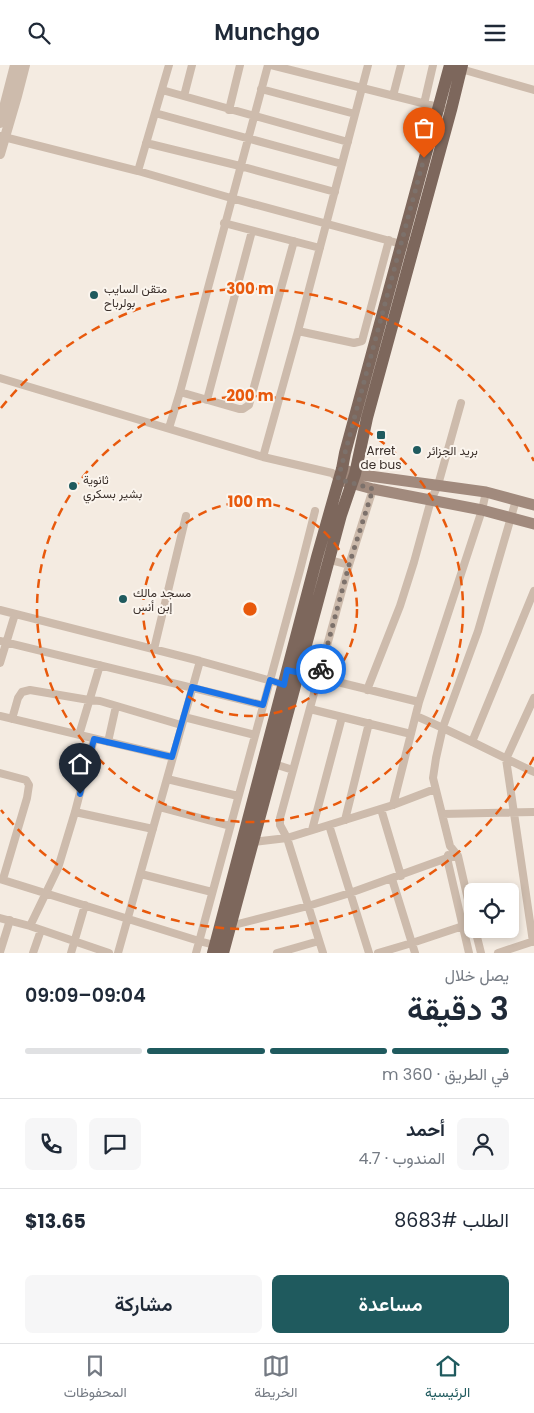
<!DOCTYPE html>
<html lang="ar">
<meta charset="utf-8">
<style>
:root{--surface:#fff;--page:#f6f6f7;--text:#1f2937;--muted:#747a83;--line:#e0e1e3;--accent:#1f5a5e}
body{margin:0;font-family:Poppins,Vazirmatn,sans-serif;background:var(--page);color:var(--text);direction:rtl;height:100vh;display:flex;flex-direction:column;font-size:19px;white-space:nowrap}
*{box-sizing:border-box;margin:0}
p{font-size:16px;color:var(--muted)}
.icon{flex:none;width:28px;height:28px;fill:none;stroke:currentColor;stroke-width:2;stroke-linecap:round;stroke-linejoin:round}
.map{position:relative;height:888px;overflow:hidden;direction:ltr}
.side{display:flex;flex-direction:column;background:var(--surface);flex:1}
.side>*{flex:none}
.buttons{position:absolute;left:464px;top:818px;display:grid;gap:10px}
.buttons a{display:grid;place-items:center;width:55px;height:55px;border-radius:8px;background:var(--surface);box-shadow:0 2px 8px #0003;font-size:25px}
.pin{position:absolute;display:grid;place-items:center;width:42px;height:42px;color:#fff;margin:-51px -21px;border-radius:50% 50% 50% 0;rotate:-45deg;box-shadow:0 0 5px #0007}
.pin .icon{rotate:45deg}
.courier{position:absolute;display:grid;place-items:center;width:50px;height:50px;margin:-25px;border:4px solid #1a73e8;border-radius:50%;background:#fff;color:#222;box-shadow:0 1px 6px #0007}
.headline em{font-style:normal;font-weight:600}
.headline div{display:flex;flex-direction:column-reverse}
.headline{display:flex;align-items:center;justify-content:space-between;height:85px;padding:0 25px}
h1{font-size:32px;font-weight:600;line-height:38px}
.bar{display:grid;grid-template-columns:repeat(4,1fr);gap:8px 5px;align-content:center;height:60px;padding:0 25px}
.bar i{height:6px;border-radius:4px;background:var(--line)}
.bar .selected{background:var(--accent)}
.bar p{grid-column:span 4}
.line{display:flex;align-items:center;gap:12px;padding:0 25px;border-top:1px solid var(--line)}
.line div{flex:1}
.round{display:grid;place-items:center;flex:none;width:52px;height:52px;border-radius:8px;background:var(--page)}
.primary-button{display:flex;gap:10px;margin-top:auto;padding:10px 25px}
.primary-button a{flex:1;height:58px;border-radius:8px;background:var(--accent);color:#fff;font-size:20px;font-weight:600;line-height:58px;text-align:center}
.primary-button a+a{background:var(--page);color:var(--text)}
header{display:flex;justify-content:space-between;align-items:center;height:65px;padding:0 25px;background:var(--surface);font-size:22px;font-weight:600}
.tab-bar{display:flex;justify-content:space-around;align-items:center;height:70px;border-top:1px solid var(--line);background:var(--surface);font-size:14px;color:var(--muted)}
.tab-bar a{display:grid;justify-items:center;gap:2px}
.tab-bar .selected{color:var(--accent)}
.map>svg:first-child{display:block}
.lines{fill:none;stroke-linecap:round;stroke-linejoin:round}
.minor{stroke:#cdbbac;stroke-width:8}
.tertiary{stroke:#cdbbac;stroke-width:10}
.secondary{stroke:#a18a7d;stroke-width:11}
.primary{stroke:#7d675c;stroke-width:12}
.done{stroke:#7c716b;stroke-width:5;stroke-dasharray:0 9}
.route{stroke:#1a73e8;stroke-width:6}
.ring{fill:none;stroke:#e8590c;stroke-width:2.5;stroke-dasharray:9 6}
.poi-dot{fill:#1f5a5e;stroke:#fbf5ee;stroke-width:2}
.labels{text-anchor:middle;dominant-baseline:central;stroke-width:4;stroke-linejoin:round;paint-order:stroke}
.poi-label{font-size:12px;fill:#3b302b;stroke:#fbf5ee;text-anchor:start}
.centre{fill:#e8590c;stroke:#fbf5ee;stroke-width:2.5}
.ring-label{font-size:15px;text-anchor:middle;font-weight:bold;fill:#e8590c;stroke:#fbf5ee;stroke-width:4;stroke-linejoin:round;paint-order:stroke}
</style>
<header><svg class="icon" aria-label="menu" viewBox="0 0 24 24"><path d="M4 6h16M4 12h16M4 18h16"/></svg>Munchgo<svg class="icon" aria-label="search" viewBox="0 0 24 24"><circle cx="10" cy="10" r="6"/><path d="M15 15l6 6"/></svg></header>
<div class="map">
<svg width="534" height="888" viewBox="0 0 534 888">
<rect width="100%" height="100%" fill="#f4ebe1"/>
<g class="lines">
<path class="minor" d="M271,0L442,43
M461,4L534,25
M261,24L355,49
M162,25L348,77
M184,31L192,0
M393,31L401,0
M424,39L433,0
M229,45L240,0
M155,48L342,99
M0,71L138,106L231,133L405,180
M146,78L240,101L335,127
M138,106L169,0
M224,158L320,183
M298,266L354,278L362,276L389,175
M0,313L263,392L332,408L339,414
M180,327L239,344H243L249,340L294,176
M207,335L252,166
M169,363L180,327L268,0
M263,392L298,266L368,0
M330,495L349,500
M0,545L200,596L286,620
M0,576L263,640
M154,584L186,451
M0,598L15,549
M297,607L419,637
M367,625L400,541L414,497L431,435L438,420L461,338
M310,644L411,669
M0,651L172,692
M416,651C456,668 494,688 534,707
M184,652L255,670
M12,654L18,633L22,627L30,625L89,635L100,636L181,660
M79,670L100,600
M108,677L116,641
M472,677L534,526
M274,699L293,705
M0,708L26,715L29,720L27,733L3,814
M167,714L238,731
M393,740L419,637L482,445L486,427
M159,742L230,761
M381,744L401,811
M75,747L153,764
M442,749L534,747
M345,755L369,658
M329,760L369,888
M312,765L342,652
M253,777L287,773L393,740L435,724
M448,790L447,793L469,888
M141,809L212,827
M0,814L199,876L218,881
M392,814L415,888
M472,852L458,791L450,781L433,713L436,693L443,662L478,566L516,435
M0,853L30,861L109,888
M30,861L58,803L75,747L94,674
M230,861L308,841L350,828L447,793L458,791
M475,864L481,888
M533,877L506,694L534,633
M0,887L10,855
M33,888L41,865
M71,888L85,840
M118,888L200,596
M196,888L300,505L315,446
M277,888L319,876
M323,888L287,773L280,760V753L349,500L373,424
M378,888L412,878L472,858
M498,888L534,876"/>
<path class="tertiary" d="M0,58L15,0
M0,89L17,31L25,0"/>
<path class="secondary" d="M347,406L355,409L486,427L534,440
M343,416L373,424L482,445L534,459"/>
<path class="primary" d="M213,888L317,492L342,404L345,388L450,0
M223,888L341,450L355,409L367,353L451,45L462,0"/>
</g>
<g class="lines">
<path class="done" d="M321,604L349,500L373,424L338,414L424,93"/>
<path class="route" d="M80,729L94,674L172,692L192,622L263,640L270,615L284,620L287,605L318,612L321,604"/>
</g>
<g class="ring">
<circle cx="250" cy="544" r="107"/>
<circle cx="250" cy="544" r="213"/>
<path d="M534 692A320 320 0 0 1 1 745M1 343A320 320 0 0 1 534 396"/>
</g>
<g class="poi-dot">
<circle cx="94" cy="230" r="5"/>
<rect x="376" y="365" width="10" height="10" rx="2.5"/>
<circle cx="417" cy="385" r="5"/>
<circle cx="73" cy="421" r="5"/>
<circle cx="123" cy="534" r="5"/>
</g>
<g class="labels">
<g class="poi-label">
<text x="104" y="223">متقن السايب<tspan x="104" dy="14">بولرباح</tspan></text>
<text x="381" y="385" text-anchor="middle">Arret<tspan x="381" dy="14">de bus</tspan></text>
<text x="427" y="385">بريد الجزائر</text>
<text x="83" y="414">ثانوية<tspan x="83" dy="14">بشير بسكري</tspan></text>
<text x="133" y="527">مسجد مالك<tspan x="133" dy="14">إبن أنس</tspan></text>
</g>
</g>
<circle cx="250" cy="544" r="8" class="centre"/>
<g class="ring-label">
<text x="250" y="229">300 m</text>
<text x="250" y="336">200 m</text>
<text x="250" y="442">100 m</text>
</g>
</svg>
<div class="buttons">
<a><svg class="icon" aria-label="locate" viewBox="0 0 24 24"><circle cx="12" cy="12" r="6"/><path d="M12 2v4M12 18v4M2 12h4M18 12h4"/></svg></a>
</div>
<div class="pin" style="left:424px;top:93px;background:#ea580c"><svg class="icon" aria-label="bag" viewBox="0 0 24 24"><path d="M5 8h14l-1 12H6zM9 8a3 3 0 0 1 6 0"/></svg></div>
<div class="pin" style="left:80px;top:729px;background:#1f2937"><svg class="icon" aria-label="home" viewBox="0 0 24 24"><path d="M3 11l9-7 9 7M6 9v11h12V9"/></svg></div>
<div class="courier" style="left:321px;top:604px"><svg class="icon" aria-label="bike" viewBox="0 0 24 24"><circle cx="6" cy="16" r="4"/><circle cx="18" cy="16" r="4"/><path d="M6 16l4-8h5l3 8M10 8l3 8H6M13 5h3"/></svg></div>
</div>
<section class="side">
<div class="headline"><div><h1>3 دقيقة</h1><p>يصل خلال</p></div><em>09:04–09:09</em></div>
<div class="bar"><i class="selected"></i><i class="selected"></i><i class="selected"></i><i></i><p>في الطريق · 360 m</p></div>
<div class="line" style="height:90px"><a class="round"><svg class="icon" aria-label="person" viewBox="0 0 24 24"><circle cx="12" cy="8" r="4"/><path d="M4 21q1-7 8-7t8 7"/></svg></a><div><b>أحمد</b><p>المندوب · 4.7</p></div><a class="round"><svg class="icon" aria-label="chat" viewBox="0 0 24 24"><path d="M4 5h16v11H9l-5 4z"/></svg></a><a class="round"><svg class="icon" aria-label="phone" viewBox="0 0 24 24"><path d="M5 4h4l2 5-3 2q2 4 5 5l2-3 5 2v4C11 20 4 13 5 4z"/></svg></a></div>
<div class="line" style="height:65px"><div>الطلب #8683</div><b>$13.65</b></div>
<div class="primary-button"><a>مساعدة</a><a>مشاركة</a></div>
</section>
<nav class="tab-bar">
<a class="selected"><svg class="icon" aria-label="home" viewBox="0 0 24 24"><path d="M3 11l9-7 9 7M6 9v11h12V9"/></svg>الرئيسية</a>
<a><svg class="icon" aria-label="map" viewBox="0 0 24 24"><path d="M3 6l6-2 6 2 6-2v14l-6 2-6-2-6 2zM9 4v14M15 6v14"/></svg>الخريطة</a>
<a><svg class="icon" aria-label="saved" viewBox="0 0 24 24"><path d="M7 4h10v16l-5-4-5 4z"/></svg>المحفوظات</a>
</nav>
